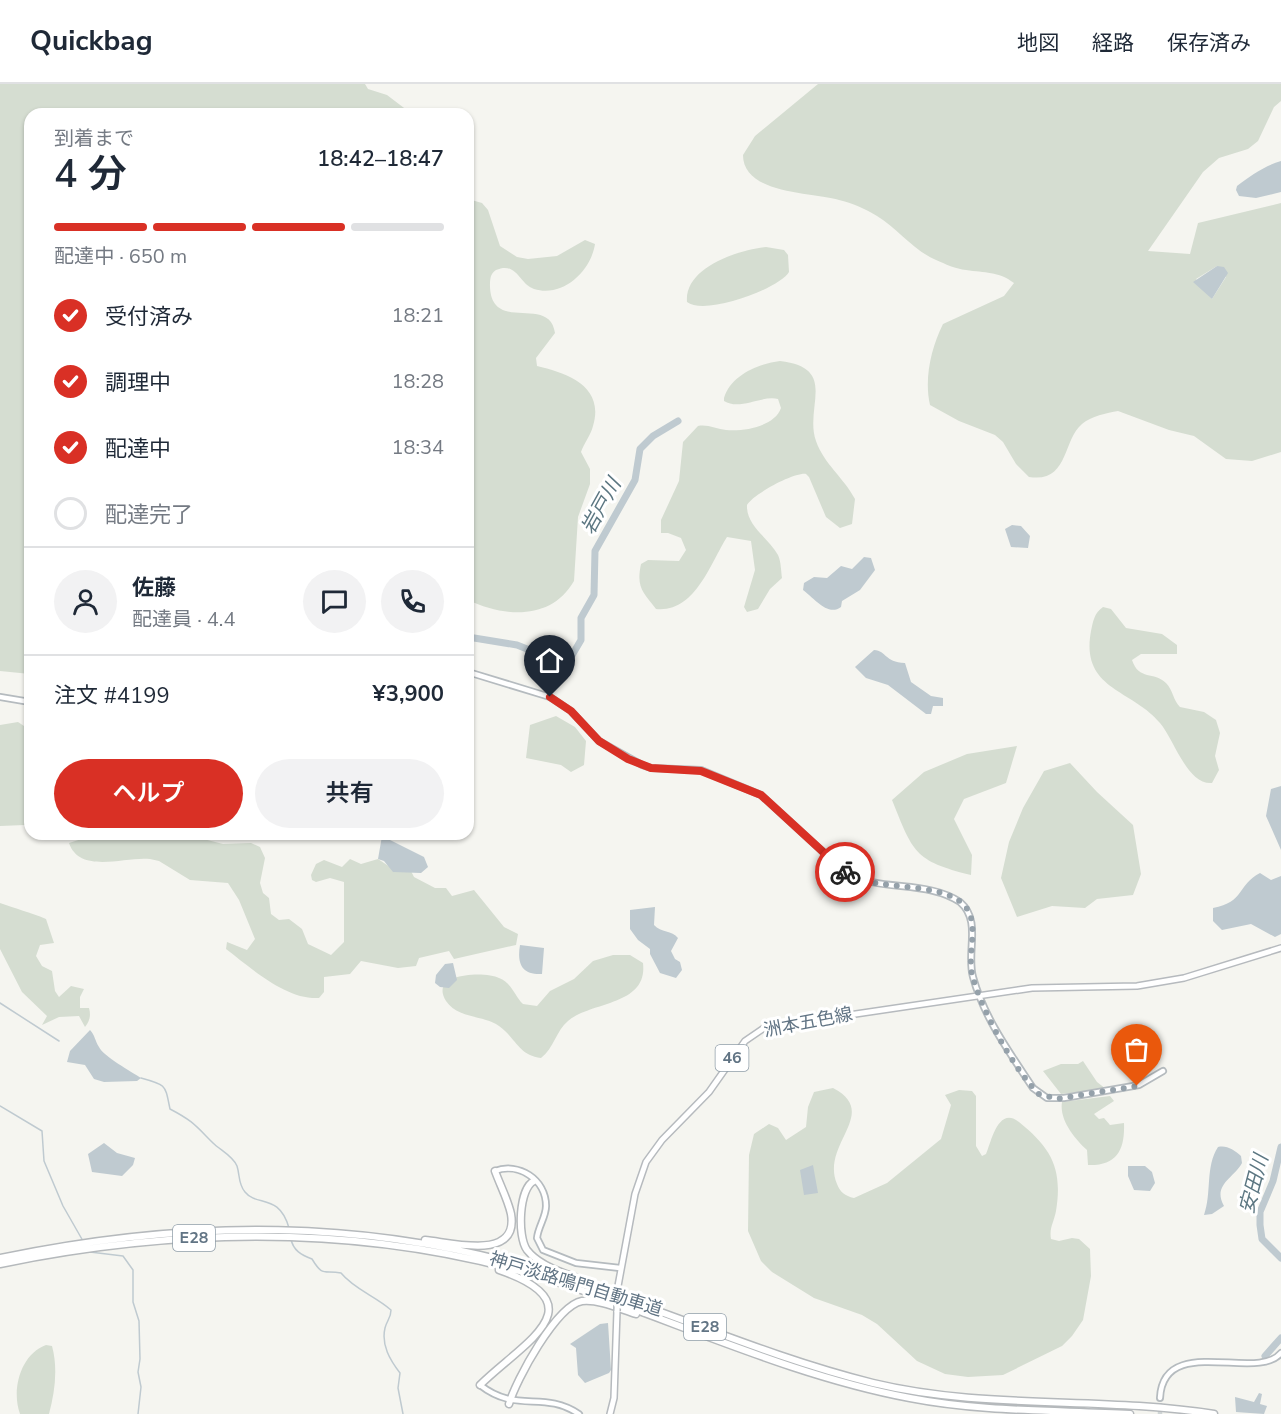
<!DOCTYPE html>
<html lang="ja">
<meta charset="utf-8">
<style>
:root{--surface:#fff;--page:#f2f2f3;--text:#1f2937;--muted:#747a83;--line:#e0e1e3;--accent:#d93025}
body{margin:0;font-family:"Nunito Sans","Noto Sans JP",sans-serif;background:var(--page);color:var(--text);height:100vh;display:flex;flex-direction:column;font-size:22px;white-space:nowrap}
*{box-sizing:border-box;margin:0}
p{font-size:20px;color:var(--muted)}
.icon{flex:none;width:33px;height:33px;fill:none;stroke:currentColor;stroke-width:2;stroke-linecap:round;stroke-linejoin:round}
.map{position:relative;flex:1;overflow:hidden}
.panel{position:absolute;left:24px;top:24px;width:450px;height:732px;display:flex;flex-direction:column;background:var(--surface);border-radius:18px;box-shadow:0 2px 4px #0004}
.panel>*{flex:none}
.pin{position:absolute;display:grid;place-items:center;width:51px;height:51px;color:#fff;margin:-62px -26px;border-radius:50% 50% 50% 0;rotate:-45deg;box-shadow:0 0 6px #0007}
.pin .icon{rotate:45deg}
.courier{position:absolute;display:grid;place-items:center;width:60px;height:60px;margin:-30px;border:4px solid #d93025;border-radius:50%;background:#fff;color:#222;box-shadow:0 2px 8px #0007}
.headline em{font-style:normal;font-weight:600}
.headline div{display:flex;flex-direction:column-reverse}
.headline{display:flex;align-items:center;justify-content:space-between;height:102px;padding:0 30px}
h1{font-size:39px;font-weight:600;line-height:45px}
.bar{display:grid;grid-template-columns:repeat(4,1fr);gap:9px 6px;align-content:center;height:72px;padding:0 30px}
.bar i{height:8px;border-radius:4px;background:var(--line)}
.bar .current{background:var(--accent)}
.bar p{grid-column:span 4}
.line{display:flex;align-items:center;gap:15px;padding:0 30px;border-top:2px solid var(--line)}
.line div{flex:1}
.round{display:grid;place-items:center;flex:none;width:63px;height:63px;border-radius:32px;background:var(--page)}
ol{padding:0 30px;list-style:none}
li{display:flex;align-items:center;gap:18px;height:66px}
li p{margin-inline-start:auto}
li .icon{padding:6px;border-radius:50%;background:var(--accent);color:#fff;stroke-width:4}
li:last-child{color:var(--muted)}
li i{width:33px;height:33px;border:3px solid var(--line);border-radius:50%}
.primary-button{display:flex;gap:12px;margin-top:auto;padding:12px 30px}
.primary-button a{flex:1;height:69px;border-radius:36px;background:var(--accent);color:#fff;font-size:24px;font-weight:600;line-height:69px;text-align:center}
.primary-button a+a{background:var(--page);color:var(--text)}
header{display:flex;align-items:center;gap:36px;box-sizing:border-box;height:84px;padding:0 30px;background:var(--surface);border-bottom:2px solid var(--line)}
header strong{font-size:28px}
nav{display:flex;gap:33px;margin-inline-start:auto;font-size:21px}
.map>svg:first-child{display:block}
.green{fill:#d5ddd1;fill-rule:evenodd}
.water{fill:#bfcad0}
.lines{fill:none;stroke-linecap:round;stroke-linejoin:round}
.stream{stroke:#bfcad0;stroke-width:1.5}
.river{stroke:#bfcad0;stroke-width:7}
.secondary-tunnel{stroke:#d0d5d5;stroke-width:4.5;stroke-dasharray:4.5 2;stroke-linecap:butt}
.secondary-casing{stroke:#b5bbbf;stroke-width:8}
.primary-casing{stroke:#b6babe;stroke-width:8}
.highway-casing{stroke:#b5b9bc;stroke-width:9}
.secondary{stroke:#fff;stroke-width:4.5}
.primary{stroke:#fff;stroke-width:5}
.highway{stroke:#fff;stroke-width:6}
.primary-bridge-casing{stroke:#b6babe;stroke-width:8;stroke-linecap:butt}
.primary-bridge{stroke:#fff;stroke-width:5}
.done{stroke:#95a1aa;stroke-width:6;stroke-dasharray:0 10.8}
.route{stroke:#d93025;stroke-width:8}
.labels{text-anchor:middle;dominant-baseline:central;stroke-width:6;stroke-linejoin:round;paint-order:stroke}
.shield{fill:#fff;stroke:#909ea9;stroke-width:1.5}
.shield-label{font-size:16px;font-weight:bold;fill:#617484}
.street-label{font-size:18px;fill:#617484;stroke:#fff}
.water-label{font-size:20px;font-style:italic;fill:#5c7782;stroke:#fff}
</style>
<header>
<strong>Quickbag</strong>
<nav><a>地図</a><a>経路</a><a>保存済み</a></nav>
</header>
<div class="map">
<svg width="1281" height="1330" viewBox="0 0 1281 1330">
<rect width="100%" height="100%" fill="#f5f5f0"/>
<path class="green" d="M0,0H365L368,5L387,11L412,30H30V590L0,587Z
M818,0H1281V17L1274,23L1258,57L1248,65L1219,74L1203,88L1148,167L1190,170L1198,139L1281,119V368L1252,377L1226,375L1194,352L1169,346L1118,327C1107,329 1091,332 1082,340C1062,357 1069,399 1029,393L1016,380L1003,358L995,351L959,337L930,321C924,295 931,264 943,240L1004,212L1014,199C998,187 985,189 966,186C956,185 945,180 936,176C913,166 898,145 877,132C866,125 852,119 839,116C814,108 743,111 743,71L755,52ZM1217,182L1226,193L1212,215L1196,195Z
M468,115L482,119L488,126L500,162L517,173L528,175L557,172L585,156L595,160C591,187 563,214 534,205C519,200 517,177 496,186C490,190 490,195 490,203C492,250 550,210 555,249L536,274L537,282C567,289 605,302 593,342C591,351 584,359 581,368L590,385V400L578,433L574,497C551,537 504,533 468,516Z
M766,163L784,166L788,171L789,188C779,205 705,232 687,218C684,183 739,166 766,163Z
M780,277C839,284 804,323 816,357C824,380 844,394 855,415L852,440L840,444L826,433L809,393L806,390C795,388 753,410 747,421C746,442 768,453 778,471C781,477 781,487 782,494L770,505L758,525L747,528L744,523L755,486L751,457L727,453C710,480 695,529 656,525C643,508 636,504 641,480L648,476L679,477L686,466L681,454L668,449H661V436L679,397L683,358L698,342C707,340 717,345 726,346C744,348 775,342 781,324L778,315C761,311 740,327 724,317V314C731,291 758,280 780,277Z
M1103,523L1111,525L1126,544L1162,550L1177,561V570H1141L1132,576C1139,597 1154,587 1166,599C1173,606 1173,616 1180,623L1204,628L1216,636L1220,649L1215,672L1219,686L1212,699C1187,701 1174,655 1160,639C1132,605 1080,606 1091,547C1093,538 1094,529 1103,523Z
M556,632L575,643L586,657L584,681L571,688L561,681L526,674L530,641Z
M18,638L30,646V738L25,741L0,742V641Z
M1017,662L1006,699L964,715L954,735L972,771L971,791C914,777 913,768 892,716L924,688L967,670Z
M1070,679L1097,708L1133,741L1141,790L1133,811L1097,815L1085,824L1052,822L1017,833L1001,794L1009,758L1023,724L1044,687Z
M97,750H184L223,760L251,759L260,763L265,774L260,799L263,809L269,814L271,830L279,836L289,835L302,845L308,860L331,871L344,858V798L330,794L316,798L312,796L311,791L316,780L324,776L342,783L350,775L361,780L378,775L396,787H411L414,793L435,804H446L452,812L474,806L504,843L518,850L516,861L454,875L449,867L419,874L416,882L398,884L361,877L350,890L324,893V908L319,914C286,916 251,884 226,865L227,858L247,866L255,855L239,816L228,799L190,796L159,777L150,775C126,772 80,791 69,759Z
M0,819C16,825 30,828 46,835L54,859L40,861L36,872L42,882L52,887L55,907L59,913L71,902L84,905L80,913V924H89C91,931 90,937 85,943L79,932L59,933L42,941L47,932L22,908L0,865Z
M613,871H630L643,879C648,922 591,917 568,937C556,947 554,964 541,974C518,971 516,954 499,942C484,931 458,935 446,917C428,889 485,887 499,894C512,899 514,911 523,920L537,922L550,907L574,895L593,877Z
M1083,977L1097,998L1106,1005L1061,1010L1043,987L1061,980H1078Z
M833,1004C881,1029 820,1060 837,1100C840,1108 845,1112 854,1114L887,1099L941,1055L951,1021L945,1011L959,1006L972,1007L976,1012V1062L982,1072L986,1070C991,1059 998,1021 1019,1038C1051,1064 1063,1084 1056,1127C1054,1138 1049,1144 1051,1155L1059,1157L1072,1154L1079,1155L1090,1165L1091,1192L1083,1236L1072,1252L1062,1262L1003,1291L968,1293L945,1290L917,1277L877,1240L862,1231L814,1214L772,1188L761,1177L748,1147L749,1071L754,1050L769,1040L778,1044L786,1056L806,1043L808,1023L814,1008Z
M1110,1012L1114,1017L1094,1030L1099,1035L1104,1034L1110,1041L1124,1039C1125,1066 1117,1082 1088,1081L1087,1066C1075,1055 1059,1036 1062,1018Z
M46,1261L52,1262C58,1284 55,1308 49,1330H20C11,1305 21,1270 46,1261Z"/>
<path class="water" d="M1281,77V108L1256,114L1239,112L1236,106L1237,102C1250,92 1266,81 1281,77Z
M1217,182L1224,183L1228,189L1212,215L1193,198Z
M1012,441L1021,442L1030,452L1028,464L1011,463L1005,445Z
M864,473L871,474L875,486L860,506L842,517L841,523C828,533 814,514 803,506L804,499L814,493L827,494L841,482L852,485Z
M874,566C887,567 884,578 905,579L911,598L931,612L943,614V622H933L931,630H926L888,601L866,594L855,583Z
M1281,702V766L1266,732L1271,705Z
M382,752L424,773L428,783L421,789L393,788L384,777L378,775Z
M1260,789L1271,796L1281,792V850L1275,853L1251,840L1222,846L1213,837V824C1245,818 1237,801 1260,789Z
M655,823L654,841C661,849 672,846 678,854L671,867L675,875L680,878L682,886L676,894L660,889L650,870V865L638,856L630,845V826Z
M520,861L544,864L542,890C521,891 517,879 520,861Z
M453,879L457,896L449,904L440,903L435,899L436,891L445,880Z
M90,946C95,951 95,957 99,963C103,972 132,988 141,994L137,997L104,998L94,995L85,981L67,978L70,967Z
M104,1059L117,1069L135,1074L133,1081L122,1092L92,1088L88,1070Z
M1218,1063C1227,1061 1234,1066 1241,1072L1242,1079C1234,1094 1212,1101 1224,1122L1212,1130L1204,1131C1212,1109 1205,1083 1218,1063Z
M813,1081L818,1109L804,1111L800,1086Z
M1128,1082H1145L1152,1088L1155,1099L1150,1107L1134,1106L1128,1092Z
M608,1239L611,1286L609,1289L585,1299L578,1291L576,1264L570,1260L600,1240Z
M1259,1309L1262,1310L1260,1320L1267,1322L1264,1330L1236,1328L1235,1313L1254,1318Z"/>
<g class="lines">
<path class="stream" d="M0,919L59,957
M141,994C167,1001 165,1001 170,1025C193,1037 195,1041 213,1059C220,1066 233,1072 237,1082C240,1091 238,1100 245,1108C257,1123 279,1109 289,1144
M0,1022L42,1047L44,1077L63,1122L83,1157
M291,1155C293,1166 301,1171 312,1175C323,1193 323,1186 341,1189C354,1205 375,1212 391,1226C391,1234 387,1236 385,1244C381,1261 390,1276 400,1289L398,1304L403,1330
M90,1168L123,1172L133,1186V1218L139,1237L140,1275L138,1288L141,1303L138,1330"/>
<path class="river" d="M468,553L517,561L552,575L571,573L581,556V534L594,511L595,467L635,396L640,365L653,352L678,337
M1281,1063L1273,1097L1260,1128V1141L1262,1155L1281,1174
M1265,1272L1281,1254"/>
<path class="secondary-tunnel" d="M1160,1330V1314"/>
<g class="secondary-casing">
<path id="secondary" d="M468,588L550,613L571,627L599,657L642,681L651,684L701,686L761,711L846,789C881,808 927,796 960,818C982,837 966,868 973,893C984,934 1010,969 1033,1004L1047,1014H1064L1139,1001L1163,987
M0,613L30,618
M495,1087C518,1078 546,1095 546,1122C546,1133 538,1143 537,1154L543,1166L576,1179L620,1184
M480,1301C517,1330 543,1306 579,1330
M1160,1314C1163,1249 1258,1298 1281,1269"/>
</g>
<g class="primary-casing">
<path id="primary" d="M618,1202L635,1110L646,1078L662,1056L709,1008L745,957L764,944L781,941L1032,904L1137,902L1184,894L1281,864
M610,1330L614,1314L617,1227"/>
</g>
<g class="highway-casing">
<path id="highway" d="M534,1097C519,1104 517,1152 527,1166C537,1179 559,1188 575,1193
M425,1156C450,1158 519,1178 511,1130C508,1116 500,1101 495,1087
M0,1174C188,1135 370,1133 554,1191C661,1224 764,1272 873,1299C985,1326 1101,1312 1214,1330
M0,1180C185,1142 376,1140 557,1198C674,1236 788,1291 910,1314C982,1328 1056,1326 1130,1330
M480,1301C521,1260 601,1221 499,1186
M509,1320C516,1296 556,1222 582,1217C599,1215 620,1225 636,1230"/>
</g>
<use href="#secondary" class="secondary"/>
<use href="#primary" class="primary"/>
<use href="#highway" class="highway"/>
<g class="primary-bridge-casing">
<path id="primary-bridge" d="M617,1227L618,1202"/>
</g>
<use href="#primary-bridge" class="primary-bridge"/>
</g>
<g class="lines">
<path class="done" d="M845,788C877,809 937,796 963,820C981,837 967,868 972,890C980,924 1014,986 1039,1010L1057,1015L1137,1002"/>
<path class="route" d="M550,613L571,627L599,657L628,675L651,684L701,687L761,711L845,788"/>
</g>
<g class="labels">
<g class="shield">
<rect x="715.5" y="961" width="33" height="26" rx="4.5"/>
<rect x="173" y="1141" width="42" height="26" rx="4.5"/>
<rect x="684" y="1230" width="42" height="26" rx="4.5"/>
</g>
<g class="shield-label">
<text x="732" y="974">46</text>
<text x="194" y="1154">E28</text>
<text x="705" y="1243">E28</text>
</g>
<g class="street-label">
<text transform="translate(808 938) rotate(-11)">洲本五色線</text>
<text transform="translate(576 1200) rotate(17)">神戸淡路鳴門自動車道</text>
</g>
<g class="water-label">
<text transform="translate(601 422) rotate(-61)">岩戸川</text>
<text transform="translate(1254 1100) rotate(-75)">安田川</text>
</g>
</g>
</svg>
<div class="pin" style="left:1137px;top:1002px;background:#ea580c"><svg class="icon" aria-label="bag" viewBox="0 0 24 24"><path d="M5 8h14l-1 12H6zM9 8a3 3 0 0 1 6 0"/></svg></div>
<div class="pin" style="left:550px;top:613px;background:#1f2937"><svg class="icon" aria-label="home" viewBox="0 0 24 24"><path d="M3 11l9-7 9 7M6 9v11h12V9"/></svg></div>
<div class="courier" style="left:845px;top:788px"><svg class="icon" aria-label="bike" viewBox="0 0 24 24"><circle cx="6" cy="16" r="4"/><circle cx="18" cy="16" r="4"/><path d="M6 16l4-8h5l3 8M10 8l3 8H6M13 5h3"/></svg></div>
<section class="panel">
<div class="headline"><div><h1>4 分</h1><p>到着まで</p></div><em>18:42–18:47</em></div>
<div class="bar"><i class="current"></i><i class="current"></i><i class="current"></i><i></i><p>配達中 · 650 m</p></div>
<ol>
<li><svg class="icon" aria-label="check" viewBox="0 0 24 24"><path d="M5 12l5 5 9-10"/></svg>受付済み<p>18:21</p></li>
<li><svg class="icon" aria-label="check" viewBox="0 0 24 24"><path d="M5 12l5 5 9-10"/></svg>調理中<p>18:28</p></li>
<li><svg class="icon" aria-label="check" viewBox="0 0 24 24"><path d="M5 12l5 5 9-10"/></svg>配達中<p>18:34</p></li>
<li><i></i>配達完了</li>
</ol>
<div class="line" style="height:108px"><a class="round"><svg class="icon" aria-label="person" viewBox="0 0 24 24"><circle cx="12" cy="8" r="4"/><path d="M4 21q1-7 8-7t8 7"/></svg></a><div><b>佐藤</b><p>配達員 · 4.4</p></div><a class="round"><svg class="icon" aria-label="chat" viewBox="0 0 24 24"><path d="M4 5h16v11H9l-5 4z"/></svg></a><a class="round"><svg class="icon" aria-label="phone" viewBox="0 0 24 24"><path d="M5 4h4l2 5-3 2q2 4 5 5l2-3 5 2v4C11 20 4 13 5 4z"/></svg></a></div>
<div class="line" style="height:78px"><div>注文 #4199</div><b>¥3,900</b></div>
<div class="primary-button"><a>ヘルプ</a><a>共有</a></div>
</section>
</div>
